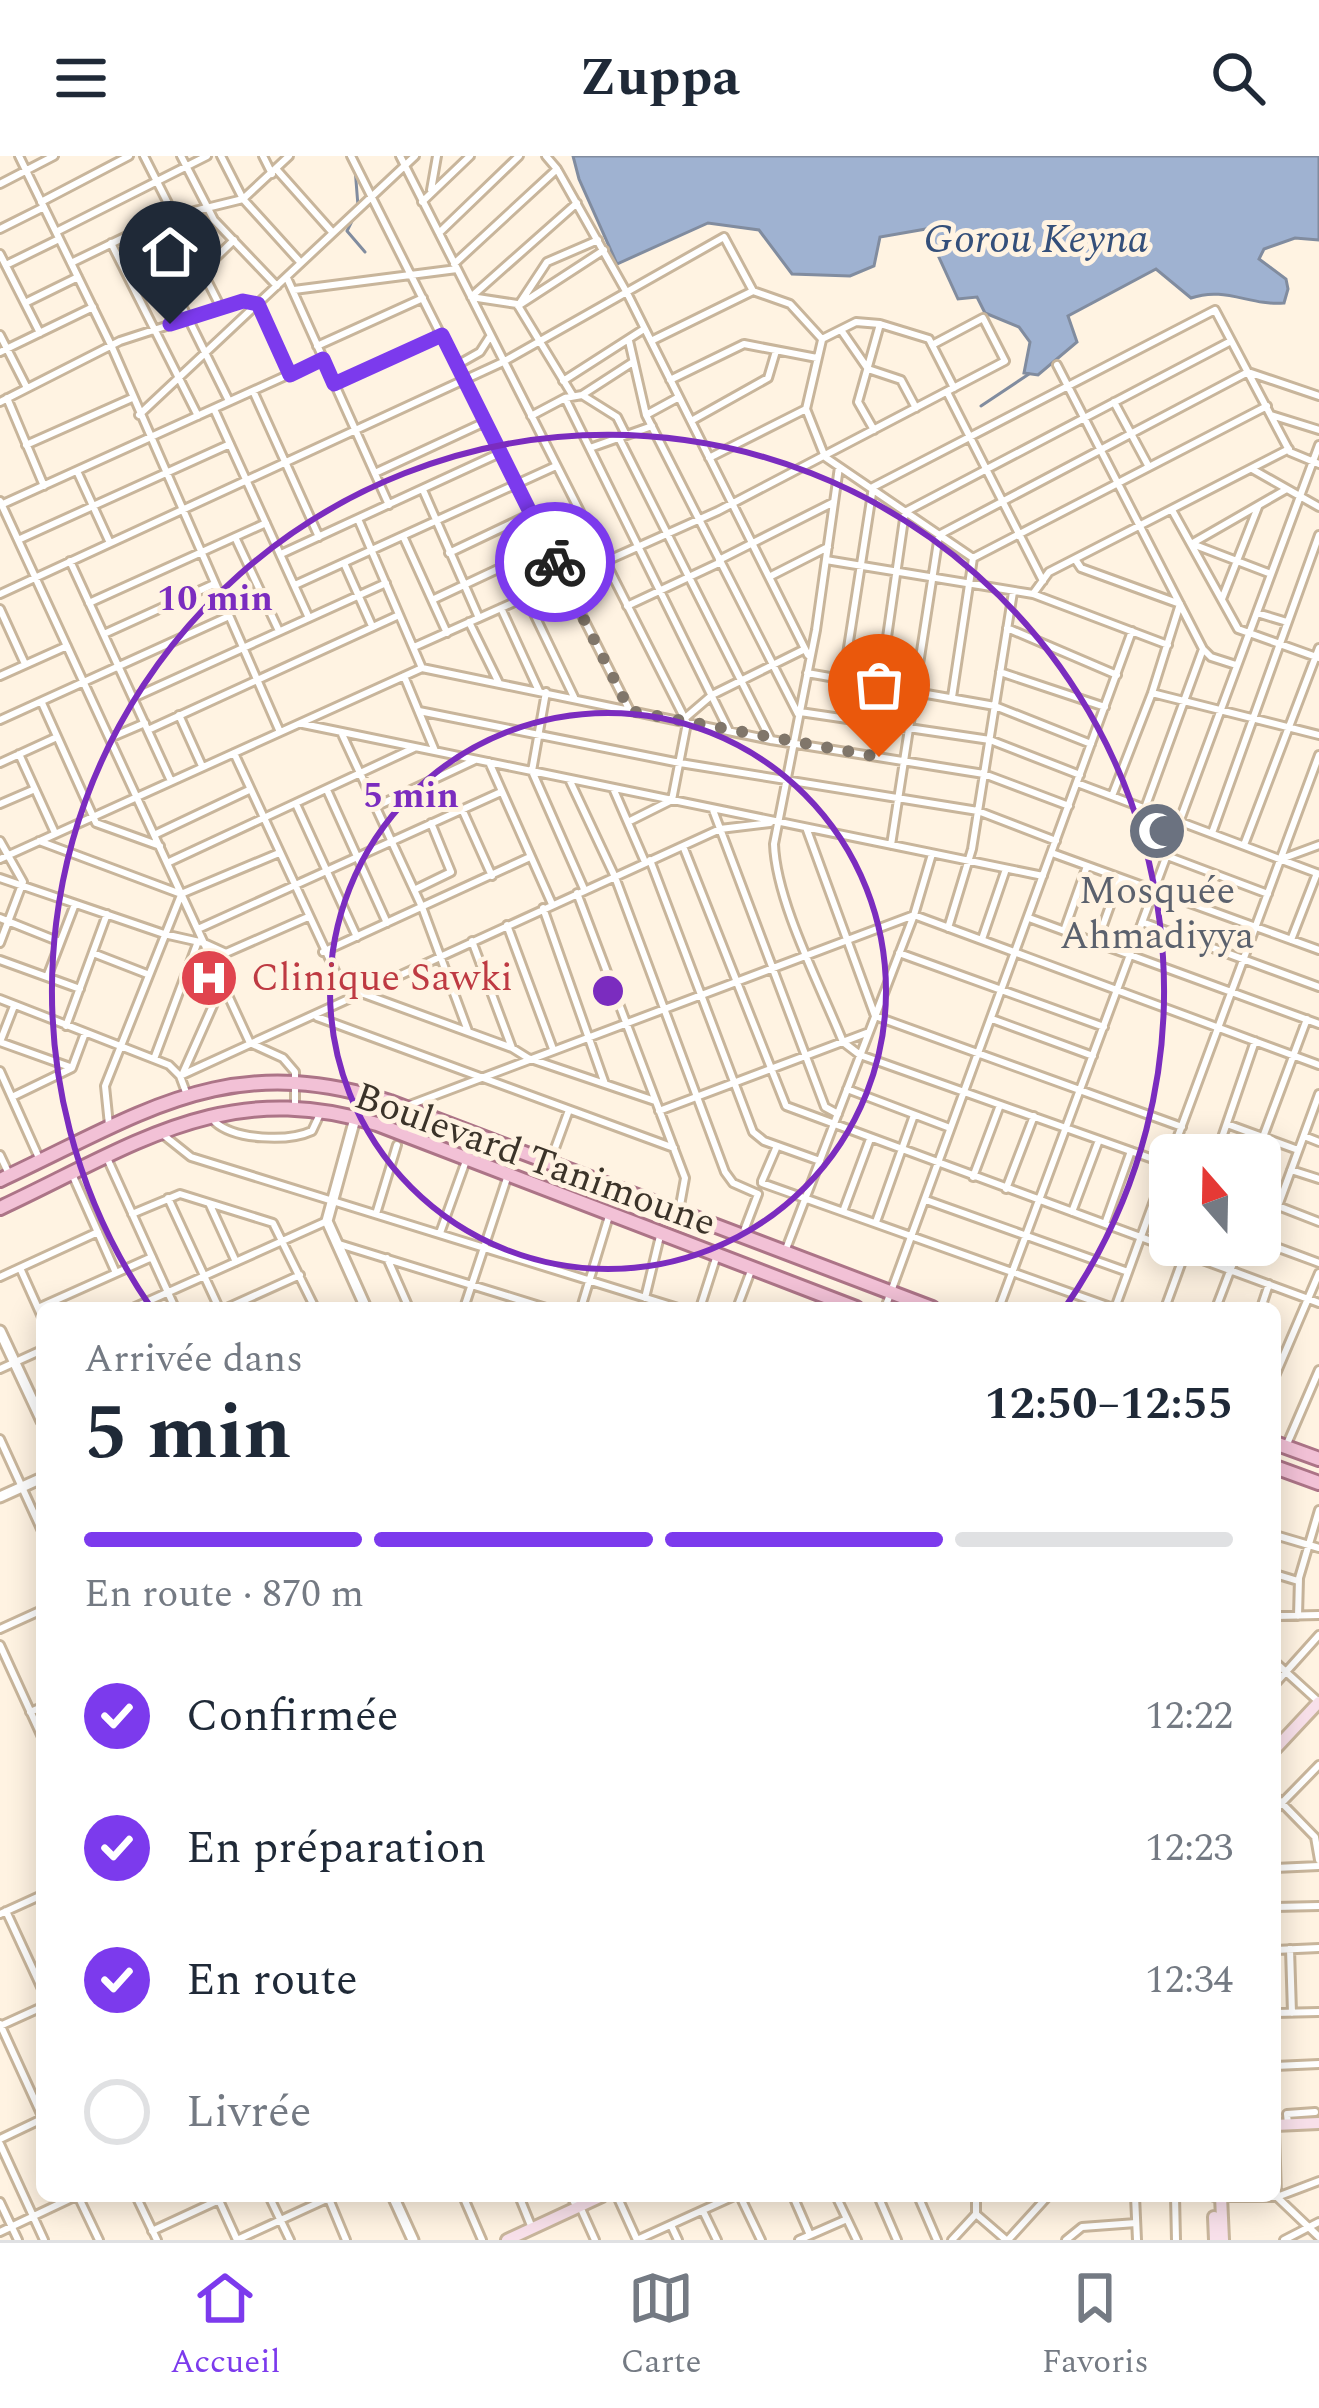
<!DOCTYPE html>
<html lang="fr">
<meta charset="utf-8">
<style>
:root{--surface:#fff;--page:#f6f6f7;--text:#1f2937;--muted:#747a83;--line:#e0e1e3;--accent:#7c3aed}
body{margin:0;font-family:Spectral,serif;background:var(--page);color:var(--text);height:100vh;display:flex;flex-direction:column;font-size:45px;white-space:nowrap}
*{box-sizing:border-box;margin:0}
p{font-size:39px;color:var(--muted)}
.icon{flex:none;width:66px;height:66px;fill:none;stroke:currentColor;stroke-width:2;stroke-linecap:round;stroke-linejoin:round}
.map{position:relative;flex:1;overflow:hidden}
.sheet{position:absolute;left:36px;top:1146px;width:1245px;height:900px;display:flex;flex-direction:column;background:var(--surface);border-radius:18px;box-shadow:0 6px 30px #0003}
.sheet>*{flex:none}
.needle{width:78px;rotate:340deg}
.tools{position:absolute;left:1149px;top:978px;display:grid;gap:24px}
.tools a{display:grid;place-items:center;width:132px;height:132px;border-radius:18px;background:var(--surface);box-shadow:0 6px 30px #0003;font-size:60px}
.pin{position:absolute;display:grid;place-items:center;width:102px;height:102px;color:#fff;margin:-123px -51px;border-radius:50% 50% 50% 0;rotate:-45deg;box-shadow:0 0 12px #0007}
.pin .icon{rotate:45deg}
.courier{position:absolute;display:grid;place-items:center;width:120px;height:120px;margin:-60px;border:9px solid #7c3aed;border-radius:50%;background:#fff;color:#222;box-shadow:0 3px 15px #0007}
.headline em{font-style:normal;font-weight:700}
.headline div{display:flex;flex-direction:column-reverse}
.headline{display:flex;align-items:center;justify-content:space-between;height:204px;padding:0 48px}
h1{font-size:78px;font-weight:700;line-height:90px}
.bar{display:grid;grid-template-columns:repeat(4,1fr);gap:18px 12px;align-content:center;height:144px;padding:0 48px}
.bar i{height:15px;border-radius:9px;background:var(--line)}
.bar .selected{background:var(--accent)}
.bar p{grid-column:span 4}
ol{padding:0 48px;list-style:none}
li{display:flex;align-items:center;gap:36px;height:132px}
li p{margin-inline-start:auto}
li .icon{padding:12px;border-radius:50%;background:var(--accent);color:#fff;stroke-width:4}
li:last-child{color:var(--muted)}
li i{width:66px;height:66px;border:6px solid var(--line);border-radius:50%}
header{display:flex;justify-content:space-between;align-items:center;height:156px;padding:0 48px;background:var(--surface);font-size:54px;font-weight:700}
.tab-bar{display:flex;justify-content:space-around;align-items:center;height:168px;border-top:3px solid var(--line);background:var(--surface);font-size:33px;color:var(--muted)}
.tab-bar a{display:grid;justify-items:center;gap:6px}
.tab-bar .selected{color:var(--accent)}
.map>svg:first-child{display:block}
.water{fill:#9fb2d1;stroke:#818c9f;stroke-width:3}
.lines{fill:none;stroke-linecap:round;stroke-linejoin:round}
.stream{stroke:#818c9f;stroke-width:3}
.minor-casing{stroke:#c8b59b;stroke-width:12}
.tertiary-casing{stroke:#c8b59b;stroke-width:15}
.secondary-casing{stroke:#c8b59b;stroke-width:16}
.primary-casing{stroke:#ac7487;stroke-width:18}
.minor{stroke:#fff;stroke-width:6}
.tertiary{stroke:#fff;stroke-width:9}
.secondary{stroke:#f8e0ea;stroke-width:10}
.primary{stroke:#f2c1d6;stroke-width:12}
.done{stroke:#80766a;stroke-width:12;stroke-dasharray:0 21.6}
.route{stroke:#7c3aed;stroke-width:15}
.ring{fill:none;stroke:#7b2cbf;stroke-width:6}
.labels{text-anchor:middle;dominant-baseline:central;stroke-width:10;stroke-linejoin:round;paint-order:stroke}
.worship-label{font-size:39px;fill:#5b616d;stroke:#fff3e2}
.health-label{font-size:39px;fill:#be3a42;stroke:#fff3e2;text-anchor:start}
.street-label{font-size:39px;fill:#3b3329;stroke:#fff3e2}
.water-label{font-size:42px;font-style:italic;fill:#344f7a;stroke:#fff3e2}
.centre{fill:#7b2cbf;stroke:#fff3e2;stroke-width:6}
.ring-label{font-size:36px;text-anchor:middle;font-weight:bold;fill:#7b2cbf;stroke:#fff3e2;stroke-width:10;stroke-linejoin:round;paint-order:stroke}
</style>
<header><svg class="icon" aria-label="menu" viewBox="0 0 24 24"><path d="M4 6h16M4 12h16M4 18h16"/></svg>Zuppa<svg class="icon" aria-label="search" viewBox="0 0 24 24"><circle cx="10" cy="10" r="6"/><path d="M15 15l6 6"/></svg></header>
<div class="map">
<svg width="1319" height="2084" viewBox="0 0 1319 2084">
<rect width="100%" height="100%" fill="#fff3e2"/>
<path class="water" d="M573,0H1319V84L1295,82L1264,93L1259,103L1286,123L1288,133L1284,147C1250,150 1225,130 1191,142L1156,113L1068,160L1077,186L1038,219L1024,217L1030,186L1019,171L985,157L977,141L958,143L926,73L880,81L874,110L850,120L792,118L759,74L708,67L617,108L579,23Z"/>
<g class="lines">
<path class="stream" d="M355,12L358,50
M355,59L347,75L365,96
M981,250L1029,218"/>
<g class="minor-casing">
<path id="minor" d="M19,0L111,189L280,576
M144,0L220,150
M181,0L214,64L277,130
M221,0L243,43L301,107
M263,0L272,18
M351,0L630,555
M400,0L687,567L672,644L628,666
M546,0L557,13L627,137L808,499
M277,14L333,77
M0,28L54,0
M431,34L437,0
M41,46L129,0
M422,46L470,0
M143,71L229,245
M0,73L44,51
M56,76L207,0
M439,77L519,0
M111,87L198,260
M0,98L40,177
M71,107L162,63L243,43L289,0
M454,108L557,13
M6,109L59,83
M202,115L234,84
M287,122L389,349
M294,134L457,113
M472,140L577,47
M471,141L517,148L573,240
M25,147L78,121
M521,148L604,94
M518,150L547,106L598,84
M841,174L868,213L901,224L916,252
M0,179L27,232
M822,183L856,166L880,168
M822,184L806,253L825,301L973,402
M629,185L646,259L798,558
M651,185L753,135
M317,190L423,142
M0,196L93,151
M457,209L480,196L489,182
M1057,209L1203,493L1145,652
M670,224L744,188L817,202
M563,225L644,173
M335,227L441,179
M947,236L1043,425
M254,237L319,381
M582,239L617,261L626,279
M7,242L44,330
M565,242L729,575
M0,246L120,185L243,145L258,148L290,219
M1114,246L1149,311
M214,253L309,462
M139,259L415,0
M646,259L679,241
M1271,259L1319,274
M531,260L565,242L582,239L633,206
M691,265L768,222L776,195
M874,274L858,246L880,168L929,183L954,232
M619,282L771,584
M26,289L132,242
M590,292L652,270
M709,302L806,253
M839,311L816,474L774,688C776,746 821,831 843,886L860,899L1170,1009
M1252,313L1319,351
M77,315L110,387
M375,317L485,266
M423,334L479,462
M0,345L250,887L283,902L295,916V950
M3,348L323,203
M1172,354L1238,473L1319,502
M358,363L422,512
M403,380L447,477
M235,381L279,475
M18,384L230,288
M1191,388L1285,334
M1195,389L1271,418
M449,397L531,358
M281,398L500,297
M973,402L1267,250
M1075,403L1081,412L1180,448L1152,537L1112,640
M719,404L834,346
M826,404L1033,438L1168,489
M70,405L171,625
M344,407L372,470
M769,421L828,391
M295,429L556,310
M0,438L503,206L724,81L753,135L790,148L822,183
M1033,438L1049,416L1289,293
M526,441L574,541
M1222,443L1258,351
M432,444L547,390
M89,447L266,367
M627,450L721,406
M501,452L539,535
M0,453L25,508
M1257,457L1287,466
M469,466L499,527
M1007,472L1117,519
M104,478L214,428
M414,491L718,355L1005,205L983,162L932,189
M1203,493L1211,501L1236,509
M1000,516L1105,551
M807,517L995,550L1091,588
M0,520L67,490
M404,520L435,595
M843,524L873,331L1215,154L1290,296L1319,308
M880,530L905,356L1231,185
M546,536L532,615L584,733
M1152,537L1319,579
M952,541L973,402
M133,542L386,427
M42,547L96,667L160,690
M419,555L680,607L978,655L1056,685
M800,556L990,584L1080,619
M179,559L202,610
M684,563L712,539L805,493
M0,564L227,461
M303,568L1043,720
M148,574L399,459
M341,576L422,751L468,875
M110,582L145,567
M234,597L342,830L512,892L528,902L655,945
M19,598L55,677
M489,606L552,748
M0,607L57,581
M569,623L615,721L725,1016L733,1027L758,1038
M1077,627L1319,718
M613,632L645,706
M327,634L387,767
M0,648L35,633
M296,648L357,781
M375,651L475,604
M462,653L492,720
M713,654L825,951L838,958
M807,674L875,860L1182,971
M1212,677L1319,379
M154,679L249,634
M0,685L23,726L0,787
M39,685L181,738L279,697
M891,689L939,379L1248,216L1319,240
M1244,689L1319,492
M683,690L786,950L1319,1147
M1052,697L1319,794
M1167,700L1268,738
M1284,702L1319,689
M0,703L422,512L771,584L984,618L1069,650
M650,704L753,976L764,985L820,1005
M167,707L414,592
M0,722L164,778L204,787L226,797L308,761
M414,734L451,716L431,667
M577,737L685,1022L679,1055
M543,752L605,928
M0,762L60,786
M1029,762L1319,868
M1142,766L1319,831
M507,769L553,893
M948,772L972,693L1013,436
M198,773L501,636
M1064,775L1087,710
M982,783L1006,713
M1291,784L1317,717
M472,785L512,892
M1097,786L1120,722
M323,796L530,701
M93,797L147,818
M899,797L1104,871
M0,804L80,833
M47,821L75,748
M0,843L169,909L180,920L187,939
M317,861L674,992
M992,863L1093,900
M66,870L107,758
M0,886L70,911
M0,886L14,850
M154,903L197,788
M0,915L39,1002
M183,917L223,827
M180,920L720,673L770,667
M847,933L950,972
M12,941L72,912L85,877
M407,950L914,759L1319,909
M659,955L869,876
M215,966C235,984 288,986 312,975L320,958
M1227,968L1298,994
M109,969L105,930L181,739
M161,977L191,1001L678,1152
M1304,980L1319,986
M1263,981L1307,863
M0,999L8,1016
M1171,999L1319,599
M1216,999L1255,885
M107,1002L175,1152
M550,1006L569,954
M1291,1014L1319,1023
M72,1018L116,1117
M973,1021L1000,949
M762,1025L777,990
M762,1027L1113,1152
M1006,1033L1034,960
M168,1042L219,1152
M1260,1043L1319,1066
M926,1044L1128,1116
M1154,1046L1170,1052
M210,1049L236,1106
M1278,1050L1319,938
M844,1053L870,983
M1072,1056L1099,984
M132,1058L180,1038L273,1067L315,1152
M376,1058L397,989
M876,1066L914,959
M1105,1068L1131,995
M440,1077L467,1002
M742,1080L758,1038
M1260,1085L1319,1107
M339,1088L546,1152
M786,1093L914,759L932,698
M387,1102L409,1152
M20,1112L42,1161
M0,1121L98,1076
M645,1142L660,1080
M38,1152L152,1101
M133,1152L327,1065
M227,1152L300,1119
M464,1152L508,1019
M581,1152L609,1060
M700,1152L717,1099
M737,1152L752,1112
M885,1152L1132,475
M999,1152L1319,289
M1115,1152L1167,1009
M1165,1152L1185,1097
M1216,1152L1240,1089
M1261,1152L1269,1128
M0,1213L42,1194
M1275,1220L1319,1117
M0,1283L42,1375
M1287,1288L1319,1214
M1275,1379L1319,1392
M1275,1418L1298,1425
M1275,1460L1319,1459
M1298,1460L1299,1422L1319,1354
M0,1473L42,1454
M0,1489L42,1581
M1275,1506L1319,1546
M1275,1528L1319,1479
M30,1556L42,1551
M1275,1640L1315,1681L1319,1704
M1275,1654L1319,1609
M1275,1712L1319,1710
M1275,1751L1319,1750
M6,1755L42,1833
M0,1758L42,1739
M1290,1793L1292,1857
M1275,1794L1319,1792
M1275,1857L1319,1856
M0,1868L42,1960
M0,1870L42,1851
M1275,1910L1319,1908
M1288,1968L1287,1958L1315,1956
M1275,1975L1277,2041L1319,2081
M0,1983L42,1963
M0,1988L44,2084
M78,2040L99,2084
M136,2040L157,2084
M217,2040L237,2084
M269,2040L290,2084
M463,2040L482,2084
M519,2040L532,2072
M571,2040L577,2052
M617,2040L637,2084
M740,2040L761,2084
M793,2040L810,2079
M836,2040L857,2084
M878,2040L897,2084
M918,2040L937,2084
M976,2040V2058L1006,2084
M1135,2040L1137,2084
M1175,2040L1176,2084
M1214,2041H1277L1319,2025
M329,2043L346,2084
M0,2046L18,2084
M582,2055L595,2084
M703,2055L717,2084
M671,2069L678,2084
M152,2075L219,2044
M0,2076L76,2040
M237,2084L333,2040
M637,2084L734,2040
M799,2084L847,2063
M952,2084L976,2058
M1008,2084L1048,2040
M1066,2084L1082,2071L1136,2067
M1284,2084L1319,2066"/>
</g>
<g class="tertiary-casing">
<path id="tertiary" d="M362,937L327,1065L366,1152
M0,1175L42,1265
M0,1341L42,1322
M393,2040L413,2084"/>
</g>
<g class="secondary-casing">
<path id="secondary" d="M1275,1593L1319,1546
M1275,1969L1319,1967
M1221,2040L1223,2084
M1214,2061L1215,2084
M507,2084L602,2040"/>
</g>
<g class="primary-casing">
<path id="primary" d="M0,1024C142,958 227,893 390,946L932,1152
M0,1052C133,990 224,921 377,968L856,1152
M1275,1287L1319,1303
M1275,1311L1319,1327"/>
</g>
<use href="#minor" class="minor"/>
<use href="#tertiary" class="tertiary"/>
<use href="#secondary" class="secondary"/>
<use href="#primary" class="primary"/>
</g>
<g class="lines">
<path class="done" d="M555,406L630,555L879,601"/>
<path class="route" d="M170,168L243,145L258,148L290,219L323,203L334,228L442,179L555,406"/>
</g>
<g class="ring">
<circle cx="608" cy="835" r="278"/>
<path d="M150 1150A556 556 0 1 1 1066 1150"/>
</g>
<defs>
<g id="mosque-disc" transform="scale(3)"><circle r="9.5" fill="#6b7280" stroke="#fff3e2"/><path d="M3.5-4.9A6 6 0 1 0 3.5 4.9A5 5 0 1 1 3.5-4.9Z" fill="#fff"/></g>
<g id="hospital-disc" transform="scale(3)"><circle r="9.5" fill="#e0444e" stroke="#fff3e2"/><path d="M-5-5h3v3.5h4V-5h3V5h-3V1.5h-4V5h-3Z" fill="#fff"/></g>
</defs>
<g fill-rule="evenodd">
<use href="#mosque-disc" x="1157" y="675"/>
<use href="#hospital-disc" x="209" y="822"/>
</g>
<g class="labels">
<g class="worship-label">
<text x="1157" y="735">Mosquée<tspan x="1157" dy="45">Ahmadiyya</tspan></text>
</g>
<g class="health-label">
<text x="251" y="822">Clinique Sawki</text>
</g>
<g class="street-label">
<text transform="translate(535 1004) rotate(20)">Boulevard Tanimoune</text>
</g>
<g class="water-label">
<text x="1036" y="83">Gorou Keyna</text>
</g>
</g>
<circle cx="608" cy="835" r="18" class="centre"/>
<g class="ring-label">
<text x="215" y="454">10 min</text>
<text x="411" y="651">5 min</text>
</g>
</svg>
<div class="tools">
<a><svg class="needle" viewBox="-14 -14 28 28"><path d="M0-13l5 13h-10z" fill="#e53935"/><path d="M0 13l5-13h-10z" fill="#747a83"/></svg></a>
</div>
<div class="pin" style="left:879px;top:601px;background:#ea580c"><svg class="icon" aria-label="bag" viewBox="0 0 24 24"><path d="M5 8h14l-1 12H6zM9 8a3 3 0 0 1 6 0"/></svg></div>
<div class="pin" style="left:170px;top:168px;background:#1f2937"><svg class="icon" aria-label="home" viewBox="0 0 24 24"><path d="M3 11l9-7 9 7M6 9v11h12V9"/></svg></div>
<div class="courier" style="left:555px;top:406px"><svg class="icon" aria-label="bike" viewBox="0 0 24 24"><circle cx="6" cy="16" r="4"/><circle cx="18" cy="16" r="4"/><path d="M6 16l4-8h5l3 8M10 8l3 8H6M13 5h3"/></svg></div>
<section class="sheet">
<div class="headline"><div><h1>5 min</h1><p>Arrivée dans</p></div><em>12:50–12:55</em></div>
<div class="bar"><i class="selected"></i><i class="selected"></i><i class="selected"></i><i></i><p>En route · 870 m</p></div>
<ol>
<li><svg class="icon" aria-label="check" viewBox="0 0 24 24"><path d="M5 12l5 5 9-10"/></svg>Confirmée<p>12:22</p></li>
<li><svg class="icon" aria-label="check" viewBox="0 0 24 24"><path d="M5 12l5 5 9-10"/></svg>En préparation<p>12:23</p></li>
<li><svg class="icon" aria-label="check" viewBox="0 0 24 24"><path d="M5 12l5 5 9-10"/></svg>En route<p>12:34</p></li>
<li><i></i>Livrée</li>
</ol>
</section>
</div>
<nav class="tab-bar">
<a class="selected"><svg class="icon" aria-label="home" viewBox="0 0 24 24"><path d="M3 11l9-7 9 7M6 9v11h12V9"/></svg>Accueil</a>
<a><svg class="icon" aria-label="map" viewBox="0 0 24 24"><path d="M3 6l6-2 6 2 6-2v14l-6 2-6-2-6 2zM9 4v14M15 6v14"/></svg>Carte</a>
<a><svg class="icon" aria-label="saved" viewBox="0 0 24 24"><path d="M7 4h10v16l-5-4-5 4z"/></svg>Favoris</a>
</nav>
